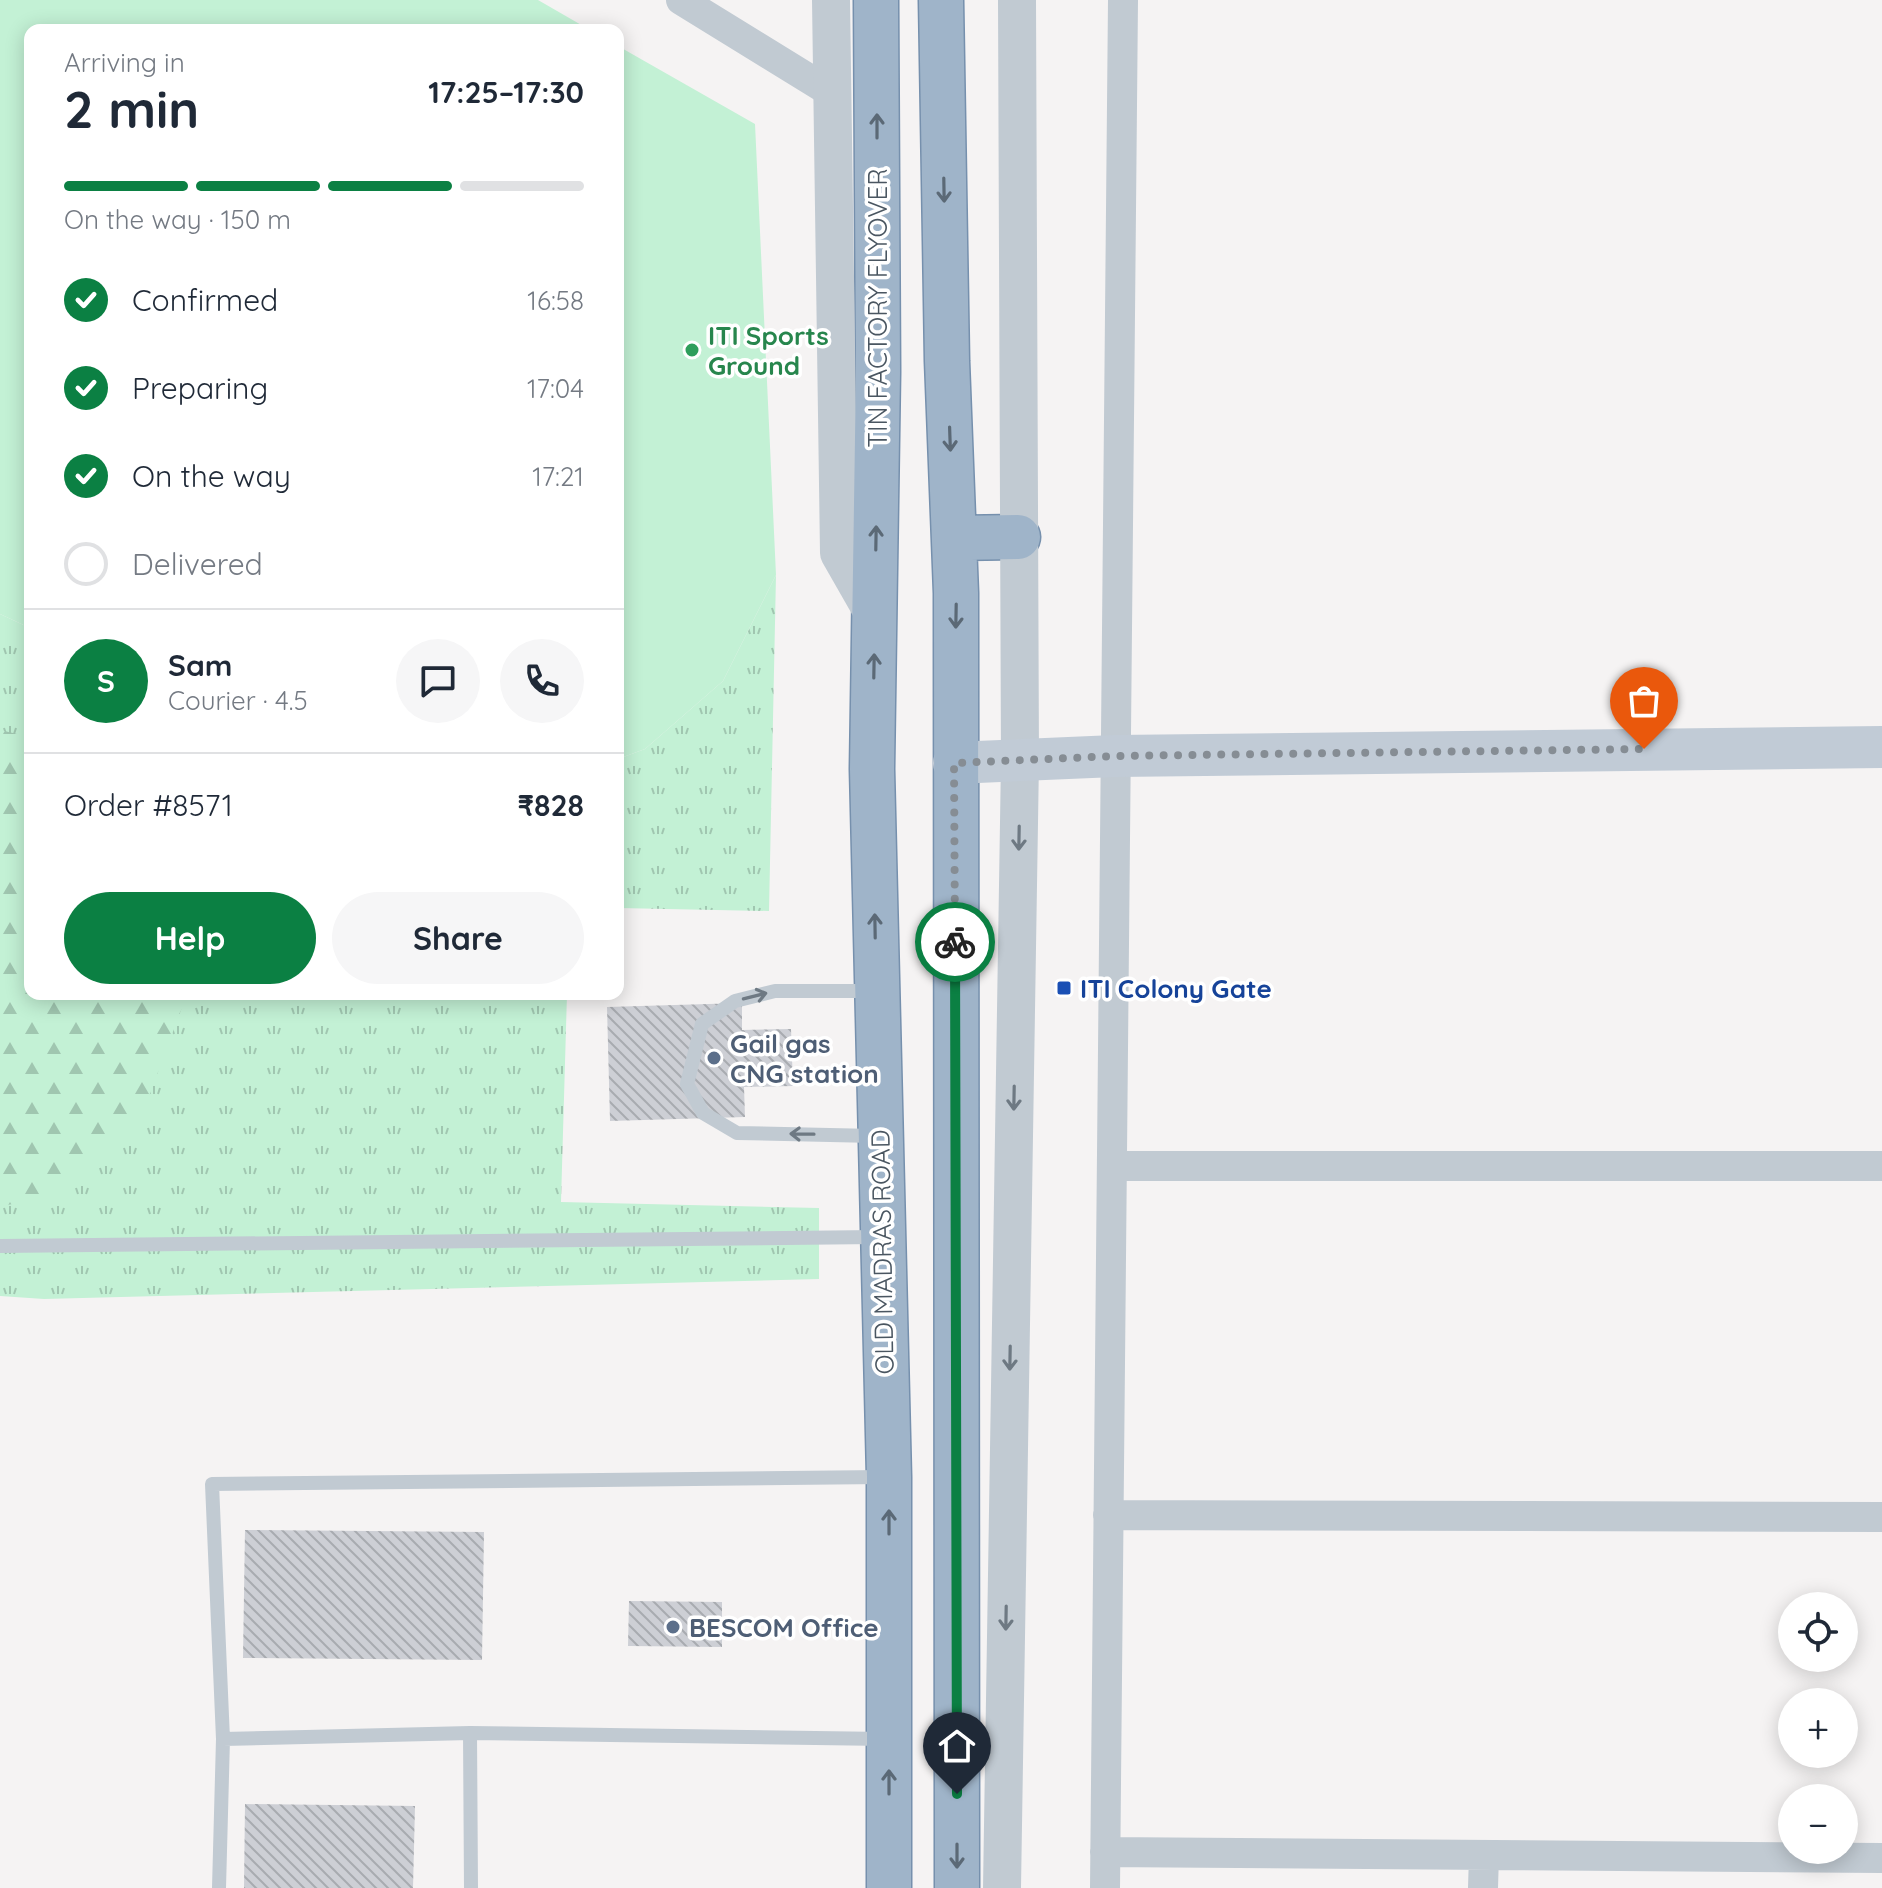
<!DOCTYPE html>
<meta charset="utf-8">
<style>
:root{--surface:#fff;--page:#f6f6f7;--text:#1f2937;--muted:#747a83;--line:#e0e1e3;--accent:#0b8043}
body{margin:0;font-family:Quicksand,sans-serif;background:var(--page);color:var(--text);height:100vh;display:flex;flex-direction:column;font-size:30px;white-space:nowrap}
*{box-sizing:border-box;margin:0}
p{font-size:26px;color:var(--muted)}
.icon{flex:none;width:44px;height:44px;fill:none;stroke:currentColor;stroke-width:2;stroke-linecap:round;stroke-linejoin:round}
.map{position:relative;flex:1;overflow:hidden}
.side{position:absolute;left:24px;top:24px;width:600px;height:976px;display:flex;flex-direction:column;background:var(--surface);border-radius:16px;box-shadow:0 4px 20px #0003}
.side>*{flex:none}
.tools{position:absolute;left:1778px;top:1592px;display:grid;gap:16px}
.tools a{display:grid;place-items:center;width:80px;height:80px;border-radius:50%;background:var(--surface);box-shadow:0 4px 20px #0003;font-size:40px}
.pin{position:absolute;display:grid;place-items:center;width:68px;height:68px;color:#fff;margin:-82px -34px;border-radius:50% 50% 50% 0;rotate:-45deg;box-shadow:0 0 8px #0007}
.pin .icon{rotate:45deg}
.courier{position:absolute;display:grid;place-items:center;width:80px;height:80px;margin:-40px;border:6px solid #0b8043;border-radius:50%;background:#fff;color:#222;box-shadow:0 2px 10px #0007}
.overview em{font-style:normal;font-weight:800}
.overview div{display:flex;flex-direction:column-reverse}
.overview{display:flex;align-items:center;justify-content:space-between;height:136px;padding:0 40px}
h1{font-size:52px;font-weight:800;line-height:60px}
.bar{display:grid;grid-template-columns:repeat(4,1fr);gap:12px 8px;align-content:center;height:96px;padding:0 40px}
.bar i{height:10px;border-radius:6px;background:var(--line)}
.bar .current{background:var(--accent)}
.bar p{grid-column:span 4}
.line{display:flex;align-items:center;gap:20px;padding:0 40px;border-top:2px solid var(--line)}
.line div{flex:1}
.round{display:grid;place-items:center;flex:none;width:84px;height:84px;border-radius:42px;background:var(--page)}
ol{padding:0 40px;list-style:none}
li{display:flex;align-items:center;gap:24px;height:88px}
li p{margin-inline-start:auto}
li .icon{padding:8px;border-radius:50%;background:var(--accent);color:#fff;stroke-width:4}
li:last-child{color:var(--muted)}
li i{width:44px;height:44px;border:4px solid var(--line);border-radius:50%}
.cta{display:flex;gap:16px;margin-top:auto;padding:16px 40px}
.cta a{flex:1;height:92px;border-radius:48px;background:var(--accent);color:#fff;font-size:32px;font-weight:800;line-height:92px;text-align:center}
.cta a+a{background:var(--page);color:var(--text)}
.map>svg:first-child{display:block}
.grass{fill:url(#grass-tufts)}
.forest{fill:url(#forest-firs)}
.park{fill:#c3f1d5}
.building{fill:url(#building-back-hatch)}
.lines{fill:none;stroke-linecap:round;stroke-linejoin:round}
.trunk-casing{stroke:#7690ad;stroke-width:47}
.service{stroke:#c1cad2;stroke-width:14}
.minor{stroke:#c1cad2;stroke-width:30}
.tertiary{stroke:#c1cad2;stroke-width:38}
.secondary{stroke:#c1cbd6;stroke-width:42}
.trunk{stroke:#9fb4c9;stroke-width:44}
.oneway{stroke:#5b6976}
.oneway2{stroke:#6e7983}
.done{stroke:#868d94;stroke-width:8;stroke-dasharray:0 14.4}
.route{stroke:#0b8043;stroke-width:10}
.leisure-dot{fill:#2e9e5b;stroke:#fff;stroke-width:3}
.transit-dot{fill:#1a4fb4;stroke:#fff;stroke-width:3}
.service-dot{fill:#5c6f8a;stroke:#fff;stroke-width:3}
.labels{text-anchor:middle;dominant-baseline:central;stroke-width:7;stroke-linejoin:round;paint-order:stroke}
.street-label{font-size:26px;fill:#4a5661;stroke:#fff}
.leisure-label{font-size:26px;font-weight:bold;fill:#27864d;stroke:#fff;text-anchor:start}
.transit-label{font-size:26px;font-weight:bold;fill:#164399;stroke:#fff;text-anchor:start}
.service-label{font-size:26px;font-weight:bold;fill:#4e5e75;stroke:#fff;text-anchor:start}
</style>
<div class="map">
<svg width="1882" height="1888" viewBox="0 0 1882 1888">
<defs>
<pattern id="grass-tufts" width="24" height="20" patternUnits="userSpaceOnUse" patternTransform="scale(2)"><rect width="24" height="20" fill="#c3f1d5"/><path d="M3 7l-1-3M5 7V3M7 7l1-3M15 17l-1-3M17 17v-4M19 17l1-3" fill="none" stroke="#a0c6b0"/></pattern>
<pattern id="forest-firs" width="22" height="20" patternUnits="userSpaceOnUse" patternTransform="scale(2)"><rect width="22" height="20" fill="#c3f1d5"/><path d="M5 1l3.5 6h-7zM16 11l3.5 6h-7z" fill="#a0c6b0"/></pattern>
<pattern id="building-back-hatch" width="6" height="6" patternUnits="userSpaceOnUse" patternTransform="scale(2)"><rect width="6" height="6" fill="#cdcfd5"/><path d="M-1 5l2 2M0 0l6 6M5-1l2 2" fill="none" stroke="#a8abb0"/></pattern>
</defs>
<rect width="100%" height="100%" fill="#f5f3f3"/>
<path class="grass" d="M776,575L769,911L618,908V759L645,749L723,681Z
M0,614L30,628V994H567L561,1202L819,1208V1279L44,1299L0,1296Z"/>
<path class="forest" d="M0,730L30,737V994H187L139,1123L33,1201L0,1206Z"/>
<path class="park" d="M0,0H538L590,30H30V628L0,614Z
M618,46L755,124L776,575L723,681L645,749L618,759Z"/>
<path class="building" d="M742,1003V1030L791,1029L793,1086L744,1087L745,1117L610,1121L607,1007Z
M245,1530L484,1532L482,1660L243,1658Z
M629,1601L722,1602V1647L628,1646Z
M245,1804L415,1806L413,1888H244Z"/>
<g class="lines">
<g class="trunk-casing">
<path id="trunk" d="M876,0L878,372L872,769L889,1477V1888
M941,0L947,361L956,593L957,1888
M954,538L1018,537"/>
</g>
<path class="service" d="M872,991H775L735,1001L702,1024L687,1084L703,1113L737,1133L875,1136
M0,1246L877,1237
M470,1733L471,1888
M223,1739L470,1733L886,1739
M219,1888L223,1739L212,1484L883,1477"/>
<path class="minor" d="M681,0L832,93
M1112,1166H1882
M1108,1515L1882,1517
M1105,1852L1882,1858
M1105,1888L1123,0
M1483,1888L1484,1855"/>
<path class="tertiary" d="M831,0L839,553L875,616
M1002,1888L1020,760L1017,0"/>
<path class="secondary" d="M954,763L1115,756L1882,747"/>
<use href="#trunk" class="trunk"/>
</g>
<defs><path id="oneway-shaft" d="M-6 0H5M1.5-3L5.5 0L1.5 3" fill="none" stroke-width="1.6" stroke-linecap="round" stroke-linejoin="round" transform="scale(2)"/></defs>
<g class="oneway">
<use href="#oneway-shaft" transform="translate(877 126) rotate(-90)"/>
<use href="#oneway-shaft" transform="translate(944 190) rotate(89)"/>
<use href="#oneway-shaft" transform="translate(950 439) rotate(88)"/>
<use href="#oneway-shaft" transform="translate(876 538) rotate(-89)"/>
<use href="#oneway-shaft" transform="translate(956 616) rotate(91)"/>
<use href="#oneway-shaft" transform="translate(874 666) rotate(-89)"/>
<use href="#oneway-shaft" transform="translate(875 926) rotate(-91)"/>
<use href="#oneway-shaft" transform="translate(889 1522) rotate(-90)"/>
<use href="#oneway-shaft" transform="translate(889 1782) rotate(-90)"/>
<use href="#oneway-shaft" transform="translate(957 1856) rotate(90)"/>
</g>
<g class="oneway2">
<use href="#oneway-shaft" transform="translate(1019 838) rotate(91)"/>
<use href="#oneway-shaft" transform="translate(755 996) rotate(-14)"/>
<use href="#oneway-shaft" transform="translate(1014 1098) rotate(91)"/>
<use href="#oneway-shaft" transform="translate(802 1134) rotate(-179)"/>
<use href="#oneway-shaft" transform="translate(1010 1358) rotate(91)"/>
<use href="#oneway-shaft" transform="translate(1006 1618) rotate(91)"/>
</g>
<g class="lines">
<path class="done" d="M955,942L954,763L1115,756L1644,749"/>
<path class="route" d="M955,942L957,1794"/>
</g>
<circle class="leisure-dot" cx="692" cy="350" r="8"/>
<rect class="transit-dot" x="1056" y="980" width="16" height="16" rx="4"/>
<g class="service-dot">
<circle cx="714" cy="1058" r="8"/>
<circle cx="673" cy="1627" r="8"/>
</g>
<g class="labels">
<g class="street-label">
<text transform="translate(877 308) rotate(-90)">TIN FACTORY FLYOVER</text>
<text transform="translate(882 1252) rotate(-91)">OLD MADRAS ROAD</text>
</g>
<g class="leisure-label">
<text x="708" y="335">ITI Sports<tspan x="708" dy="30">Ground</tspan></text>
</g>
<g class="transit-label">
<text x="1080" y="988">ITI Colony Gate</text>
</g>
<g class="service-label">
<text x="730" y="1043">Gail gas<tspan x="730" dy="30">CNG station</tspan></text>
<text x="689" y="1627">BESCOM Office</text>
</g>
</g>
</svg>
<div class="tools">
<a><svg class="icon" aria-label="locate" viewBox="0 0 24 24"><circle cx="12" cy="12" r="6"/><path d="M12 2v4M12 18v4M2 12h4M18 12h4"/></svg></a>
<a>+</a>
<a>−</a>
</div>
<div class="pin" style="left:1644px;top:749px;background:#ea580c"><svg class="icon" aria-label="bag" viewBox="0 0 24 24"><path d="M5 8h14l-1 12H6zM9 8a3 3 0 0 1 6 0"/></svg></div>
<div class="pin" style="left:957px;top:1794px;background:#1f2937"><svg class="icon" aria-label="home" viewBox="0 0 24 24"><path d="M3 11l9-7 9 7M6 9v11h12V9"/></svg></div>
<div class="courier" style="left:955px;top:942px"><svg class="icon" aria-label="bike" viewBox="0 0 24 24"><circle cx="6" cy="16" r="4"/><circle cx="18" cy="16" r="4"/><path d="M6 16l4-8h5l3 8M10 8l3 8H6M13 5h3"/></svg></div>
<section class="side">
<div class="overview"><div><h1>2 min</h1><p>Arriving in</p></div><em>17:25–17:30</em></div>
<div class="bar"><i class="current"></i><i class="current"></i><i class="current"></i><i></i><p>On the way · 150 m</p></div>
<ol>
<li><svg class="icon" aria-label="check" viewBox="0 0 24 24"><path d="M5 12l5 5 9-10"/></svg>Confirmed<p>16:58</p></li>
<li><svg class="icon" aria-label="check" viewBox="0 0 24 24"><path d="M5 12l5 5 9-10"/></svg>Preparing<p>17:04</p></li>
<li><svg class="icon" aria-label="check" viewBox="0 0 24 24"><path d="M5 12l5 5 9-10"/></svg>On the way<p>17:21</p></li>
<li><i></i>Delivered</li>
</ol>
<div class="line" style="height:144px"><b class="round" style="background:var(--accent);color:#fff">S</b><div><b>Sam</b><p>Courier · 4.5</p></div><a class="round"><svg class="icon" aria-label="chat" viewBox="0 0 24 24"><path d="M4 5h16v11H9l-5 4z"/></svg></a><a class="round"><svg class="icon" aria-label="phone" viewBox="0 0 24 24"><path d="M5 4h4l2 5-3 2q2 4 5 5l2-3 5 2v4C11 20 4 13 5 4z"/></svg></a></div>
<div class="line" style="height:104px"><div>Order #8571</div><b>₹828</b></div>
<div class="cta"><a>Help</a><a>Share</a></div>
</section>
</div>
